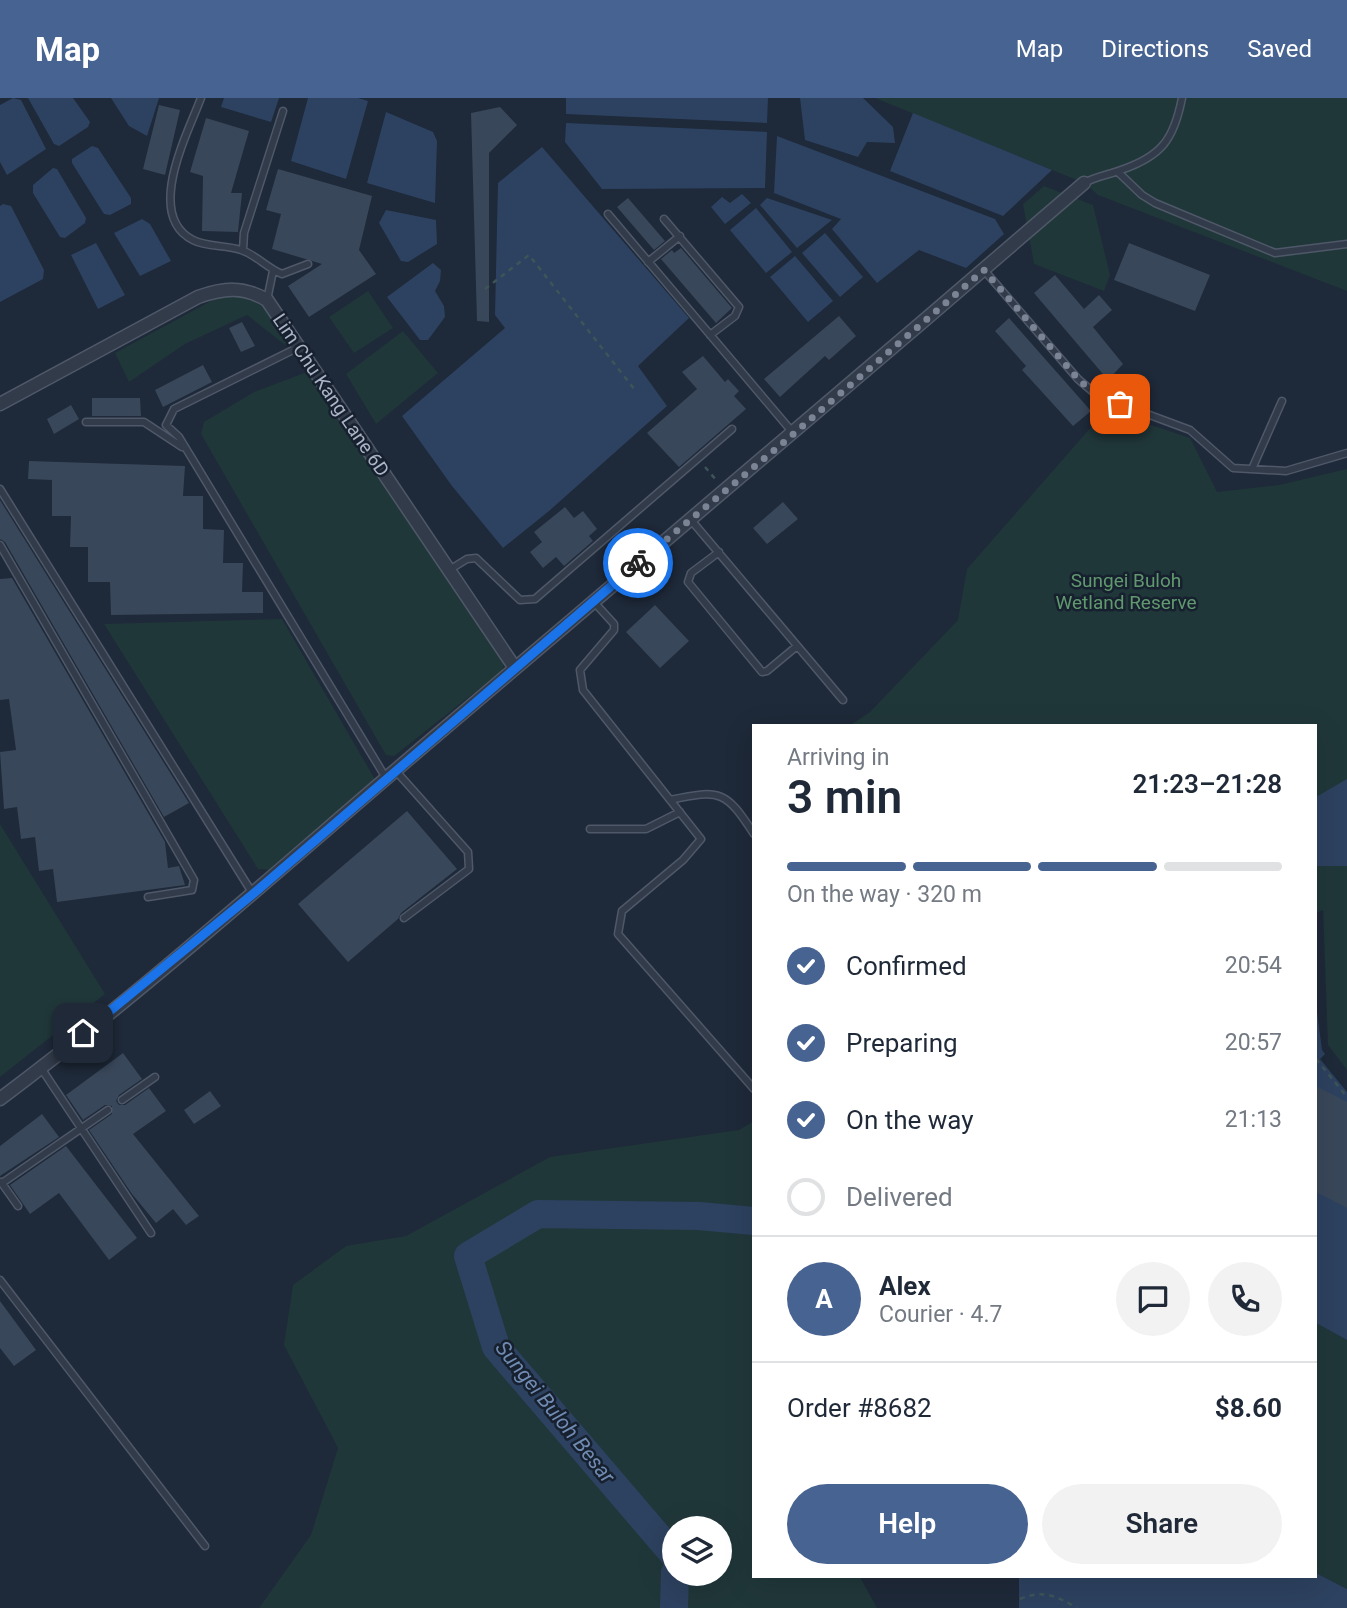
<!DOCTYPE html>
<meta charset="utf-8">
<style>
:root{--surface:#fff;--page:#f2f2f3;--text:#1f2937;--muted:#747a83;--line:#e0e1e3;--accent:#476391}
body{margin:0;font-family:Roboto,sans-serif;background:var(--page);color:var(--text);height:100vh;display:flex;flex-direction:column;font-size:26px;white-space:nowrap}
*{box-sizing:border-box;margin:0}
p{font-size:23px;color:var(--muted)}
.icon{flex:none;width:38px;height:38px;fill:none;stroke:currentColor;stroke-width:2;stroke-linecap:round;stroke-linejoin:round}
.map{position:relative;flex:1;overflow:hidden}
.drawer{position:absolute;left:752px;top:626px;width:565px;height:854px;display:flex;flex-direction:column;background:var(--surface);border-radius:0px;box-shadow:0 7px 28px #0002}
.drawer>*{flex:none}
.fabs{position:absolute;left:662px;top:1418px;display:grid;gap:14px}
.fabs a{display:grid;place-items:center;width:70px;height:70px;border-radius:50%;background:var(--surface);box-shadow:0 7px 28px #0002;font-size:35px}
.pin{position:absolute;display:grid;place-items:center;width:60px;height:60px;color:#fff;margin:-30px;border-radius:14px;box-shadow:0 4px 10px #0006}
.courier{position:absolute;display:grid;place-items:center;width:70px;height:70px;margin:-35px;border:5px solid #1a73e8;border-radius:50%;background:#fff;color:#222;box-shadow:0 2px 9px #0007}
.overview em{font-style:normal;font-weight:600}
.overview div{display:flex;flex-direction:column-reverse}
.overview{display:flex;align-items:center;justify-content:space-between;height:119px;padding:0 35px}
h1{font-size:46px;font-weight:600;line-height:52px}
.bar{display:grid;grid-template-columns:repeat(4,1fr);gap:10px 7px;align-content:center;height:84px;padding:0 35px}
.bar i{height:9px;border-radius:5px;background:var(--line)}
.bar .current{background:var(--accent)}
.bar p{grid-column:span 4}
.line{display:flex;align-items:center;gap:18px;padding:0 35px;border-top:2px solid var(--line)}
.line div{flex:1}
.round{display:grid;place-items:center;flex:none;width:74px;height:74px;border-radius:37px;background:var(--page)}
ol{padding:0 35px;list-style:none}
li{display:flex;align-items:center;gap:21px;height:77px}
li p{margin-inline-start:auto}
li .icon{padding:7px;border-radius:50%;background:var(--accent);color:#fff;stroke-width:4}
li:last-child{color:var(--muted)}
li i{width:38px;height:38px;border:4px solid var(--line);border-radius:50%}
.action{display:flex;gap:14px;margin-top:auto;padding:14px 35px}
.action a{flex:1;height:80px;border-radius:42px;background:var(--accent);color:#fff;font-size:28px;font-weight:600;line-height:80px;text-align:center}
.action a+a{background:var(--page);color:var(--text)}
header{display:flex;align-items:center;gap:42px;box-sizing:border-box;height:98px;padding:0 35px;background:var(--accent);color:#fff}
header strong{font-size:33px}
nav{display:flex;gap:38px;margin-inline-start:auto;font-size:24px}
.map>svg:first-child{display:block}
.green{fill:#20373a;fill-rule:evenodd}
.water{fill:#2d4260}
.lines{fill:none;stroke-linecap:round;stroke-linejoin:round}
.river{stroke:#2d4260;stroke-width:28}
.building{fill:#39475a}
.service-casing{stroke:#4f5868;stroke-width:9}
.minor-casing{stroke:#4f5868;stroke-width:15}
.path{stroke:#3d5458;stroke-width:2.5;stroke-dasharray:5 5;stroke-linecap:butt}
.service{stroke:#323b4a;stroke-width:6}
.minor{stroke:#323b4a;stroke-width:12}
.done{stroke:#7a8495;stroke-width:7;stroke-dasharray:0 12.6}
.route{stroke:#1a73e8;stroke-width:9}
.labels{text-anchor:middle;dominant-baseline:central;stroke-width:5;stroke-linejoin:round;paint-order:stroke}
.street-label{font-size:19px;fill:#acb5c7;stroke:#17202e}
.park-label{font-size:19px;fill:#61996f;stroke:#17202e}
.water-label{font-size:21px;font-style:italic;fill:#708bb2;stroke:#17202e}
</style>
<header>
<strong>Map</strong>
<nav><a>Map</a><a>Directions</a><a>Saved</a></nav>
</header>
<div class="map">
<svg width="1347" height="1510" viewBox="0 0 1347 1510">
<rect width="100%" height="100%" fill="#1e2939"/>
<path class="green" d="M875,0H1347V193L1098,97L1084,85Z
M1044,88L1093,107L1110,177L1104,193L1034,166L1023,106Z
M368,193L393,230L354,255L329,219Z
M250,196L271,207L293,240L285,247L247,217L185,246L129,284L115,255L222,197Z
M403,233L438,275L376,326L346,276Z
M307,274L504,564L503,572L394,658L386,657L201,336L204,324L254,294Z
M1106,312L1190,340L1217,394L1279,387L1347,371V972L1328,947L1323,812L1316,815V628H849L870,614L958,522L967,471Z
M282,521L377,685L270,772L258,771L104,526Z
M0,726L105,896L0,979Z
M754,1023V1479H860L877,1510H259L311,1437L338,1350L284,1247L293,1187L346,1148L406,1138L550,1059L739,1032ZM674,1430H719V1475H674Z
M1316,1225L1347,1242V1491L1316,1475Z"/>
<path class="water" d="M13,0L21,2L46,51L7,77L0,64V7Z
M73,0L90,24L88,29L59,48L54,46L28,0Z
M111,0H159L147,38L129,28Z
M224,0H279L271,24L221,9Z
M308,0H358L368,3L346,81L291,63Z
M566,0H768L767,25L566,16Z
M800,0H863L893,29L895,45L867,44L858,59L805,42Z
M386,14L433,34L437,43L435,105L367,85Z
M913,15L1052,72L1003,118L890,73Z
M566,25L767,34L765,90L602,91L565,44Z
M777,38L995,121L1004,136L966,170L919,152L877,185L832,131L841,121L774,95Z
M92,48L98,50L131,100V106L110,117L104,116L72,65V61Z
M542,49L689,220L638,268L667,308L549,413L503,450L452,388L402,318L505,230L495,217L498,85Z
M53,70L57,71L86,120L85,125L65,140L60,139L33,95V87Z
M742,96L751,105L725,126L711,109L722,99L730,105Z
M767,100L832,122L797,150L760,107Z
M3,106L11,108L44,172L43,181L0,204V108Z
M756,110L792,154L766,175L730,132Z
M386,112L436,122L437,146L408,164L401,163L379,125Z
M142,121L150,126L171,163L140,178L114,135Z
M825,135L863,179L840,199L802,155Z
M96,145L125,197L98,211L71,157Z
M795,158L833,203L808,224L770,179Z
M433,165L441,172L440,183L435,193L444,208L445,219L428,242H420L387,199Z
M1347,681V768H1316V699Z
M1316,906L1322,952L1325,956L1320,961L1347,994V1242L1316,1225Z
M1316,1475L1347,1491V1510H1019V1479H1316Z"/>
<g class="lines">
<path class="river" d="M674,1457L496,1249L468,1158L538,1116L699,1118L754,1123
M674,1510L675,1475"/>
</g>
<path class="building" d="M159,7L180,12L165,77L143,71Z
M500,9L517,27L489,55V224L477,223L471,15Z
M206,20L249,33L231,95H242L238,134L202,133L203,78L190,74Z
M278,71L372,98L359,152L376,176L309,219L288,188L322,166L272,151L281,116L266,112Z
M628,100L665,143L654,152L617,109Z
M1129,145L1210,177L1195,213L1114,182Z
M681,150L732,210L716,225L661,161L672,152L674,155Z
M1055,177L1084,211L1099,197L1112,212L1093,229L1123,266L1108,282L1034,195Z
M839,218L856,238L829,262L825,258L780,299L764,281Z
M1009,220L1091,313L1073,328L1022,272L1026,268L995,233Z
M242,224L255,248L241,254L229,230Z
M703,258L725,284L728,281L739,293L734,298L746,311L679,369L647,335L697,291L682,274Z
M203,267L212,284L163,309L155,292Z
M92,300H140L141,318H92Z
M71,307L79,321L54,336L47,321Z
M29,363L185,368L183,398H203V431L224,432L223,465H243L242,494H263V515L111,517L110,484H88V449H70L71,418H52V382L28,381Z
M0,402L189,705L164,719L5,444L0,441Z
M783,404L798,421L767,446L753,430Z
M565,409L574,420L583,413L597,431L589,438L593,443L564,468L556,459L543,470L530,454L542,444L534,434Z
M12,480L165,744L168,770L179,768L185,787L57,804L53,771L39,773L35,739L21,741L17,709L4,711L0,654L16,652L9,601L0,602V481Z
M655,507L689,543L660,570L626,534Z
M407,713L457,771L401,815L398,821L348,864L298,806Z
M123,955L142,981L119,997L116,1003L119,1007H125L149,990L166,1013L133,1036L199,1118L186,1127L173,1111L156,1125L132,1096L89,1032L112,1016V1008L105,1007L83,1022L66,997Z
M1316,988L1347,1004V1110L1316,1094Z
M210,993L221,1008L194,1026L184,1012Z
M42,1016L59,1039L0,1078V1048Z
M66,1048L137,1140L109,1162L59,1095L30,1116L10,1087Z
M0,1203L36,1252L14,1268L0,1250Z"/>
<g class="lines">
<g class="service-casing">
<path id="service" d="M201,0C188,35 144,117 193,142C206,149 226,147 241,152C255,156 267,170 282,176L308,166
M1118,74L1142,97L1155,105L1275,155L1347,146
M1084,85C1097,78 1108,77 1121,72C1162,58 1174,41 1182,0
M608,116L794,336
M664,121L739,209L735,218L710,237
M243,152L244,135L283,13
M648,164L680,138
M984,172L1078,281L1093,294L1120,306L1190,332L1233,370L1286,373L1347,355
M267,202L273,173
M299,249L174,311L166,327L179,339L386,680
M86,324H144L182,349
M1252,371L1282,303
M0,391L253,796
M691,422L843,602
M0,447L194,782L192,792L148,799
M719,454L691,475L688,484L762,574L767,573L797,548
M449,472L467,461L476,460L520,502L535,501L732,331
M594,504L614,526V532L580,572L583,592L701,741L683,762L622,813L618,836L754,991
M395,672L468,754L469,771L404,820
M670,702C721,691 726,693 754,736
M590,731H646L680,714
M41,970L151,1135
M122,1002L155,979
M1,1084L18,1108
M2,1085L108,1012
M0,1182L205,1448"/>
</g>
<g class="minor-casing">
<path id="minor" d="M0,306L198,199C224,190 243,188 267,202L515,570
M0,1001C152,887 293,759 438,636C654,452 870,270 1084,85"/>
</g>
<path class="path" d="M485,191L529,157L635,292
M705,369L717,383
M1316,961L1347,999
M1020,1501C1043,1491 1056,1498 1077,1510"/>
<use href="#service" class="service"/>
<use href="#minor" class="minor"/>
</g>
<g class="lines">
<path class="done" d="M638,465L777,350L984,172L1078,281L1093,294L1120,306"/>
<path class="route" d="M83,935L253,796L638,465"/>
</g>
<g class="labels">
<g class="street-label">
<text transform="translate(331 297) rotate(56)">Lim Chu Kang Lane 6D</text>
</g>
<g class="park-label">
<text x="1126" y="482">Sungei Buloh<tspan x="1126" dy="22">Wetland Reserve</tspan></text>
</g>
<g class="water-label">
<text transform="translate(555 1314) rotate(51)">Sungei Buloh Besar</text>
</g>
</g>
</svg>
<div class="fabs">
<a><svg class="icon" aria-label="layers" viewBox="0 0 24 24"><path d="M12 4l9 5-9 5-9-5zM3 14l9 5 9-5"/></svg></a>
</div>
<div class="pin" style="left:1120px;top:306px;background:#ea580c"><svg class="icon" aria-label="bag" viewBox="0 0 24 24"><path d="M5 8h14l-1 12H6zM9 8a3 3 0 0 1 6 0"/></svg></div>
<div class="pin" style="left:83px;top:935px;background:#1f2937"><svg class="icon" aria-label="home" viewBox="0 0 24 24"><path d="M3 11l9-7 9 7M6 9v11h12V9"/></svg></div>
<div class="courier" style="left:638px;top:465px"><svg class="icon" aria-label="bike" viewBox="0 0 24 24"><circle cx="6" cy="16" r="4"/><circle cx="18" cy="16" r="4"/><path d="M6 16l4-8h5l3 8M10 8l3 8H6M13 5h3"/></svg></div>
<section class="drawer">
<div class="overview"><div><h1>3 min</h1><p>Arriving in</p></div><em>21:23–21:28</em></div>
<div class="bar"><i class="current"></i><i class="current"></i><i class="current"></i><i></i><p>On the way · 320 m</p></div>
<ol>
<li><svg class="icon" aria-label="check" viewBox="0 0 24 24"><path d="M5 12l5 5 9-10"/></svg>Confirmed<p>20:54</p></li>
<li><svg class="icon" aria-label="check" viewBox="0 0 24 24"><path d="M5 12l5 5 9-10"/></svg>Preparing<p>20:57</p></li>
<li><svg class="icon" aria-label="check" viewBox="0 0 24 24"><path d="M5 12l5 5 9-10"/></svg>On the way<p>21:13</p></li>
<li><i></i>Delivered</li>
</ol>
<div class="line" style="height:126px"><b class="round" style="background:var(--accent);color:#fff">A</b><div><b>Alex</b><p>Courier · 4.7</p></div><a class="round"><svg class="icon" aria-label="chat" viewBox="0 0 24 24"><path d="M4 5h16v11H9l-5 4z"/></svg></a><a class="round"><svg class="icon" aria-label="phone" viewBox="0 0 24 24"><path d="M5 4h4l2 5-3 2q2 4 5 5l2-3 5 2v4C11 20 4 13 5 4z"/></svg></a></div>
<div class="line" style="height:91px"><div>Order #8682</div><b>$8.60</b></div>
<div class="action"><a>Help</a><a>Share</a></div>
</section>
</div>
